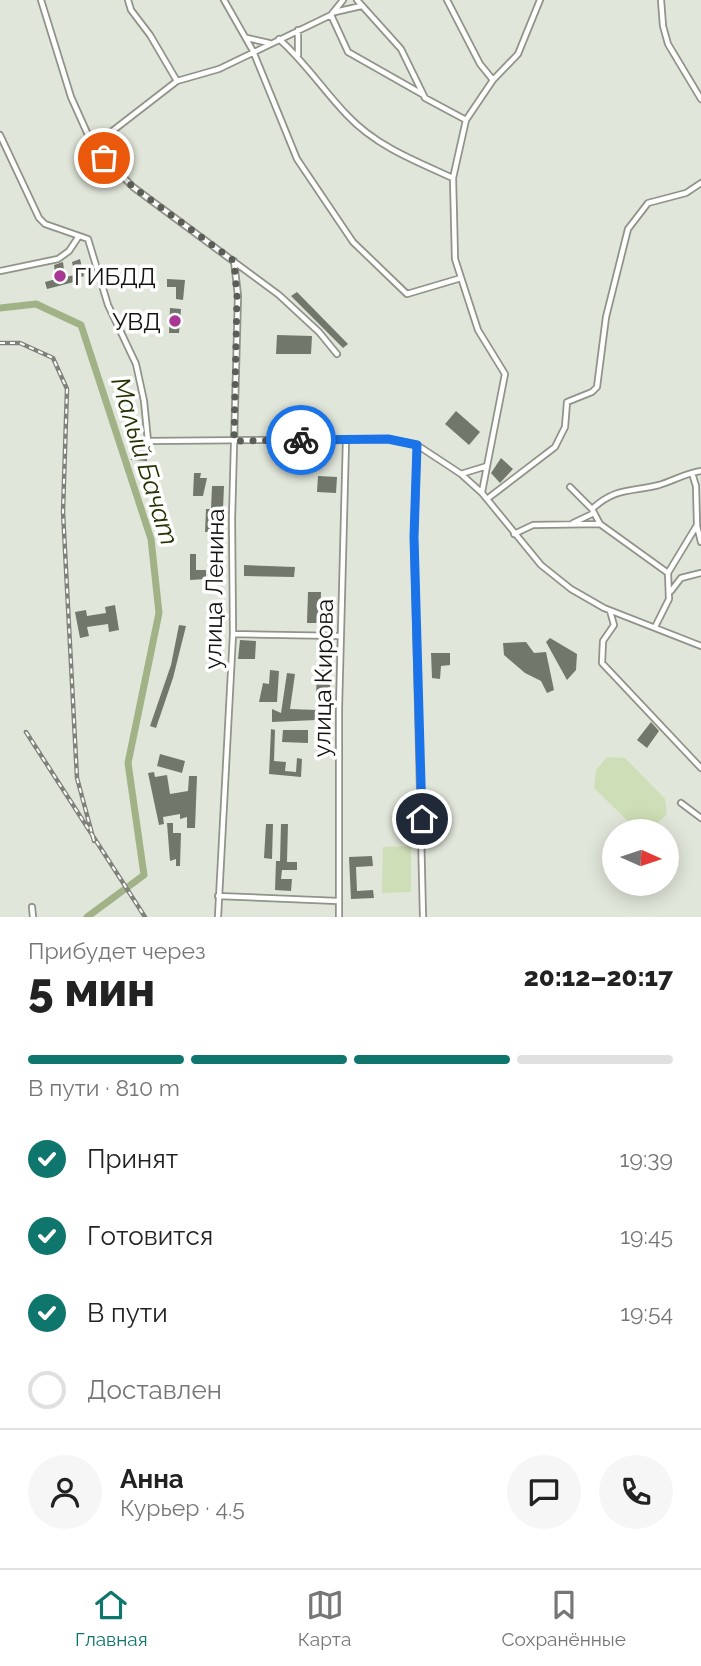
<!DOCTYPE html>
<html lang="ru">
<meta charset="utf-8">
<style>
:root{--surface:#fff;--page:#f6f6f6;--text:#222;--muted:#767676;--line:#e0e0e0;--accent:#0f766e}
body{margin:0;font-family:Raleway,sans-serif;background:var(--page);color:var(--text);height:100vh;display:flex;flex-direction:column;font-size:26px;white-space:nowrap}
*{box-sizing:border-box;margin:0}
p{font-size:23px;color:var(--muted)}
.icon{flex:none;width:38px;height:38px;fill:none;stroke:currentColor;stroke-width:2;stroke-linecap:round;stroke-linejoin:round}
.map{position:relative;height:917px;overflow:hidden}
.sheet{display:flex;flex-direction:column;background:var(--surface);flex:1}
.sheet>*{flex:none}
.needle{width:46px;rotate:93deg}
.controls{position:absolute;left:602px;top:819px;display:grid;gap:14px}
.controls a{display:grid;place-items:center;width:77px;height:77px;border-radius:50%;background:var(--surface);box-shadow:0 4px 18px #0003;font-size:35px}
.pin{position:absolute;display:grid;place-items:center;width:60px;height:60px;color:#fff;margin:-30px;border:4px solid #fff;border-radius:50%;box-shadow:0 2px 7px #0007}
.courier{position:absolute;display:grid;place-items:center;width:70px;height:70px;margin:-35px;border:5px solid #1a73e8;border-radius:50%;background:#fff;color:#222;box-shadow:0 2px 9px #0007}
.overview em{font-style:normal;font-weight:800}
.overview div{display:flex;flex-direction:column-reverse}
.overview{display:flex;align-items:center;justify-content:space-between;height:119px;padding:0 28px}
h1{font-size:46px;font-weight:800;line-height:52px}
.bar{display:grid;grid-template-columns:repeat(4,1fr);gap:10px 7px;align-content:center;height:84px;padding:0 28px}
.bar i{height:9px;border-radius:5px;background:var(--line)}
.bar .selected{background:var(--accent)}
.bar p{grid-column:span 4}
.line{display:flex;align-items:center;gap:18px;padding:0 28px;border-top:2px solid var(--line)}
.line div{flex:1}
.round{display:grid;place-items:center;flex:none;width:74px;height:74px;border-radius:37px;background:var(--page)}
ol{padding:0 28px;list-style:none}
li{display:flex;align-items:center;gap:21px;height:77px}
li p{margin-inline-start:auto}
li .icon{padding:7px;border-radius:50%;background:var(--accent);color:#fff;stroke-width:4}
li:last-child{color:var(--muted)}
li i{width:38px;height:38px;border:4px solid var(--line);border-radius:50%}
.tab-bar{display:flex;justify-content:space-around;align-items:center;height:98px;border-top:2px solid var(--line);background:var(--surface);font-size:19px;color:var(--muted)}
.tab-bar a{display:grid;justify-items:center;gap:4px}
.tab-bar .selected{color:var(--accent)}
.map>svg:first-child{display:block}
.green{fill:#cedeb6}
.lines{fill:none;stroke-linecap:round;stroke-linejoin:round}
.river{stroke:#a1b287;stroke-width:7}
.building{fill:#72776c}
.minor-casing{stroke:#8f9388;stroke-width:8}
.minor{stroke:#fff;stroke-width:4.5}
.rail-casing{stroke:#7f827a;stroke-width:4.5}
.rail{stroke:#fff;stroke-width:2;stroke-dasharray:5;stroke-linecap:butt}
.done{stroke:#5b5e57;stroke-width:7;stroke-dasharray:0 12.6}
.route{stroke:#1a73e8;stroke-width:9}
.poi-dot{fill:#a83894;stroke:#fff;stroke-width:2.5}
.labels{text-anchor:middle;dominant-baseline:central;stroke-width:7;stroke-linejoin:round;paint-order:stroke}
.poi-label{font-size:24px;fill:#131410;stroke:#fff;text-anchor:start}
.street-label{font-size:24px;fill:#131410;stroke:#fff}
.water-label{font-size:26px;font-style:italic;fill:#243301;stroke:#fff}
</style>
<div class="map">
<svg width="701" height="917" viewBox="0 0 701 917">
<rect width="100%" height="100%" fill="#e1e6da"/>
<path class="green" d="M607,757L625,758L665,799L667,814L651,830L638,831L594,788L596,770Z
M411,846V892L382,893L383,847Z"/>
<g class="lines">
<path class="river" d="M0,308L36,304L81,325L151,539L159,613L128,763L144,875L87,917"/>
</g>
<path class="building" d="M80,259L84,276L74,280V282L47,289L45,282L56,279L54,265L63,262L65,277L75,275L72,262Z
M167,279L185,280L183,300L176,299V287H167Z
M297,292L348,344L343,348L291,296Z
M170,308L181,309L179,333H169Z
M277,335L312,336L311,354H276Z
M456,411L480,432L469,445L445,424Z
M131,444L147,446V461L131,460Z
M501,458L513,469L500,483L491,473Z
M194,473H201L200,478H207L203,496H193Z
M318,476L337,477L336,493L317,492Z
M212,486H224L222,533L205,532L206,509H211Z
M190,554H196V570H206V579L190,580Z
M244,565L295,567L294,577L244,576Z
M308,592H321L320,623H307Z
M115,605L119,630L109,632L108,624L87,627L89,636L80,638L75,612L86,610L87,616L106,613L105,607Z
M179,625L186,626L173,678L156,728L150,726L171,665Z
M550,638L577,654L576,670L567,680L546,642Z
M240,640L256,641L255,659H238Z
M526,642L534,653L546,652L554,690L547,693L541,681L525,673L504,655L503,643Z
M431,653H450V665L441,666L440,679L432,678Z
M330,666V698H316L317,667Z
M270,670L279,671L277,702H259L263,683L269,684Z
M287,673L295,674L290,709L316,710V720L272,722V709L281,713Z
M651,722L659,731L647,748L637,740Z
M271,729L275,730L274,761L286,762L285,771L296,772L297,758L302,759L301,777L269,774Z
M283,730H308V743L282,742Z
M160,754L185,761L182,773L157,766Z
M154,772L155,777L167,775L170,794L188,791L189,776H197L195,828H187V817L180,819V814L163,817L164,824L159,825L148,773Z
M167,823H173V833H181L180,866H176V859L170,861Z
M266,824H273L272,859L264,858Z
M281,824H288L287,862H297V870H282L281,879H292L291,891L275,890L276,861H280Z
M372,856L373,866L356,867L357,891L373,890L374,898L351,899L349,857Z"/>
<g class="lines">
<g class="minor-casing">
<path id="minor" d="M41,0L71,97L93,146L133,187L279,295L319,332L337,354
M128,0L131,10L150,35L177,81
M224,0L253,51L297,159L353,242L407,294L461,278
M357,0L401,49L425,98L466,120
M447,0L480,64L493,80
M661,0L663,26L668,44L701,99
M335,12L361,6
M331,15L348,52L422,94
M247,38L269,43
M279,39C305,62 323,90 347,115C376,146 415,161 453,178
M298,55V30
M0,135L39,218L45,224L88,239L108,305L136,364L144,401L148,441L388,439L417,445L461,474L482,493L541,565L571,589L604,608L701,646
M93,146L177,81L219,69L331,15L343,0
M0,271L58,259L69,251L79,236
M417,446L414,537L423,917
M461,474L487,466L505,374L478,330L455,259L453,178L466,120L493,80L518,54L540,0
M570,487L592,509L600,524
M482,492L487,466
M487,499L555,447L565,427L567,402L592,392L597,387L606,317L628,229L648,203L686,193L701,183
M592,509C616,487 631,492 659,485C673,481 686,473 701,471
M573,523L594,513
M697,526L701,542
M514,534L533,525L600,524L668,573
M671,591L681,578L701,573
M610,611L614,625L603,641L602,663L701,768
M655,627L669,599L668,573L697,525L696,486L692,473
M233,634L340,636
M681,803L701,818
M218,896L338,901
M32,907L33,917
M218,917L233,634L232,519L238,296L234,261
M339,917V708L346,440"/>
</g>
<use href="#minor" class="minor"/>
<g class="rail-casing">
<path id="rail" d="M0,343H20L53,358L67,389L63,512L77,778L94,841
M26,732L145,917"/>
</g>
<use href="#rail" class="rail"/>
</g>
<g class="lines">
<path class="done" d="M104,158L133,187L234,261L237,296L234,441L301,440"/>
<path class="route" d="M301,440L388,439L417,445L414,537L422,819"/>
</g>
<g class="poi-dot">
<circle cx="60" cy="276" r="7"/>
<circle cx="175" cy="321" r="7"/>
</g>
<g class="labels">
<g class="poi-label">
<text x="74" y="276">ГИБДД</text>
<text x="161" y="321" text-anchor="end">УВД</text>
</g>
<g class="street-label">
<text transform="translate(214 589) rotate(-89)">улица Ленина</text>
<text transform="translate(323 678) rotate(-89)">улица Кирова</text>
</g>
<g class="water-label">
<text transform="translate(145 461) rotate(73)">Малый Бачат</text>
</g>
</g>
</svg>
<div class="controls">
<a><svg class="needle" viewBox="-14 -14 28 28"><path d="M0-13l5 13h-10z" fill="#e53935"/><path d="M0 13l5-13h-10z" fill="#767676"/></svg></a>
</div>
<div class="pin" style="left:104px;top:158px;background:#ea580c"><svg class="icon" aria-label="bag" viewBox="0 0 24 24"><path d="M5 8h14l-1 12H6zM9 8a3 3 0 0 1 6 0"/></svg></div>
<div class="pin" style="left:422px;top:819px;background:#1f2937"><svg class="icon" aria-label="home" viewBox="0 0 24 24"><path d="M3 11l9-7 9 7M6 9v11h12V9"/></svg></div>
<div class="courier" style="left:301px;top:440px"><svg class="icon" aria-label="bike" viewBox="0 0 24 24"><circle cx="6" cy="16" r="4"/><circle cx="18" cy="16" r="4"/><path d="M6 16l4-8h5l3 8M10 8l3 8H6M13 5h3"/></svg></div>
</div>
<section class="sheet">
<div class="overview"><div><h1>5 мин</h1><p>Прибудет через</p></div><em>20:12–20:17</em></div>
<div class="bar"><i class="selected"></i><i class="selected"></i><i class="selected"></i><i></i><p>В пути · 810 m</p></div>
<ol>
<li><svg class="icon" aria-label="check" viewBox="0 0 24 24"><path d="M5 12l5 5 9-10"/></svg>Принят<p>19:39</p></li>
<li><svg class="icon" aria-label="check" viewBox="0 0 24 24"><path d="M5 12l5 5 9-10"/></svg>Готовится<p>19:45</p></li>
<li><svg class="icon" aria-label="check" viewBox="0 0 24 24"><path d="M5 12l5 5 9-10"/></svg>В пути<p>19:54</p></li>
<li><i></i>Доставлен</li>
</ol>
<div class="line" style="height:126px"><a class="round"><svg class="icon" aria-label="person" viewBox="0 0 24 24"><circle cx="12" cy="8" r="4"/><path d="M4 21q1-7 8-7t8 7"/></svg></a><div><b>Анна</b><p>Курьер · 4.5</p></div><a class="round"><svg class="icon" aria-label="chat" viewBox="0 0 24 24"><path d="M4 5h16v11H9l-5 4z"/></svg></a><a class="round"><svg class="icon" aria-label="phone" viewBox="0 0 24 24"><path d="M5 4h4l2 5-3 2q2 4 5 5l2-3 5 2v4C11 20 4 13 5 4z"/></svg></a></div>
</section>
<nav class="tab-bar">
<a class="selected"><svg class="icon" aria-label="home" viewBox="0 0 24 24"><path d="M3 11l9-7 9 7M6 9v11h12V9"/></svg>Главная</a>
<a><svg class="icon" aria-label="map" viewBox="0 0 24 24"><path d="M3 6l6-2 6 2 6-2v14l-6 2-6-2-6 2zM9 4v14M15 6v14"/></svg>Карта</a>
<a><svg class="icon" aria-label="saved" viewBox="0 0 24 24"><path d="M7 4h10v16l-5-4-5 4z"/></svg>Сохранённые</a>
</nav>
